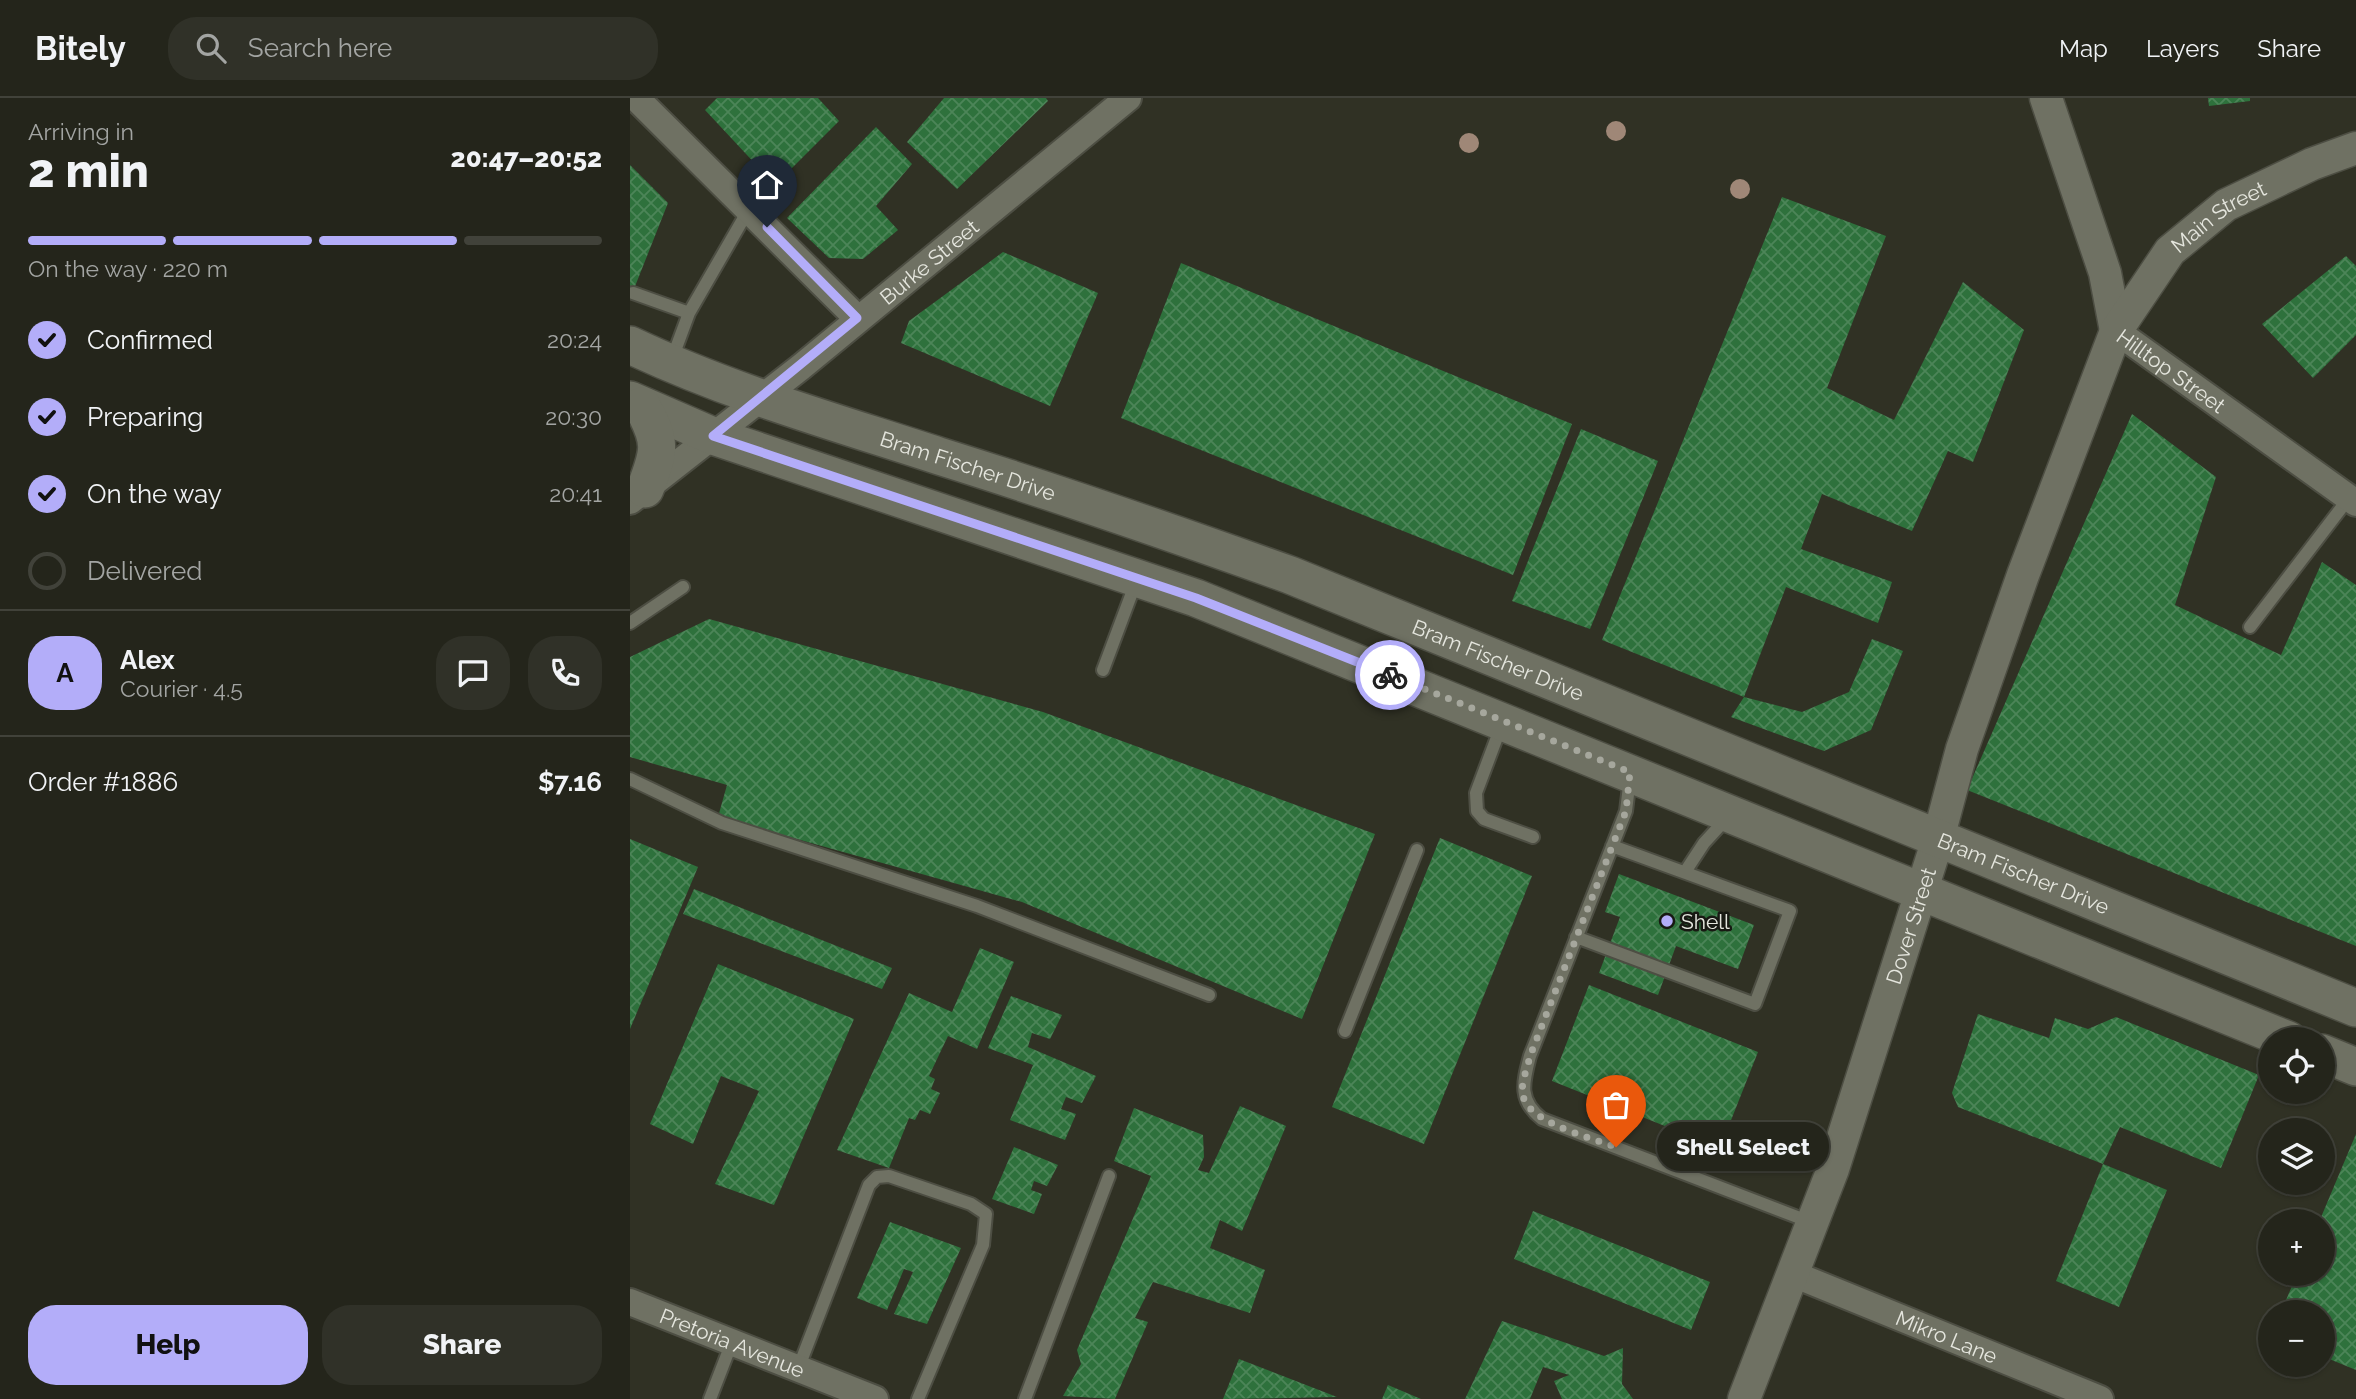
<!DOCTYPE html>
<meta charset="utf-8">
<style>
:root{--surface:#24251b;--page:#303128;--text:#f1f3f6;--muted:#a3a5a3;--line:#41423a;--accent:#b3adf9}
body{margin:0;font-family:Raleway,sans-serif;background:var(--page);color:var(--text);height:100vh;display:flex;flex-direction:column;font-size:26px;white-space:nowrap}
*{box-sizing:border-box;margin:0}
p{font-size:23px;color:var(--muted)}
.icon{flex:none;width:38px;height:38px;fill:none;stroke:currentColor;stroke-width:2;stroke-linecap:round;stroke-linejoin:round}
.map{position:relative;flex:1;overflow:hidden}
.sheet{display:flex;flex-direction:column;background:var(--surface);width:630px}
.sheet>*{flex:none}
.fabs{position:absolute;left:1628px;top:929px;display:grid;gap:14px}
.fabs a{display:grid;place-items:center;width:77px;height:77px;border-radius:50%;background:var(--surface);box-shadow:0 2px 5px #0004,0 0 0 2px var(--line);font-size:35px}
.pin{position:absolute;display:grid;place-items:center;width:60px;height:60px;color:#fff;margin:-72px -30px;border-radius:50% 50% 50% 0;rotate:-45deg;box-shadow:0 0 7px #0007}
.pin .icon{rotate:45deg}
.courier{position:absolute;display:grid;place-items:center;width:70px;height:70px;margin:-35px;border:5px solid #b3adf9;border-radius:50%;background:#fff;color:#222;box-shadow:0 2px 9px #0007}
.bubble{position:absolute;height:49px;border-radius:24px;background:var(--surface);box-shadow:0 2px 5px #0004,0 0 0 2px var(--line);font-size:23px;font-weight:800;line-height:49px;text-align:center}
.summary em{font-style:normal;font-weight:800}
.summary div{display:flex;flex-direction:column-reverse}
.summary{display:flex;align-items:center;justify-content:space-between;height:119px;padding:0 28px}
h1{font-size:46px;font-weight:800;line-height:52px}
.bar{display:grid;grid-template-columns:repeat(4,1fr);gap:10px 7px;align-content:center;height:84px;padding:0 28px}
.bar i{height:9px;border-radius:5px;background:var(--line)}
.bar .on{background:var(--accent)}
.bar p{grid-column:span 4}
.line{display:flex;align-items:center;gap:18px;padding:0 28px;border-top:2px solid var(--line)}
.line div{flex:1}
.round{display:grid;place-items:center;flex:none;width:74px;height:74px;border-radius:28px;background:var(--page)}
ol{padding:0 28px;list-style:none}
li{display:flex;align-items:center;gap:21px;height:77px}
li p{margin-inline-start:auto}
li .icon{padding:7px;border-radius:50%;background:var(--accent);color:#111;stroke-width:4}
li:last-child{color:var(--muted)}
li i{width:38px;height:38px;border:4px solid var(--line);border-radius:50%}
.action{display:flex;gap:14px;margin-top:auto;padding:14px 28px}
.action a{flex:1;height:80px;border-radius:28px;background:var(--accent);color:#111;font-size:28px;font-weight:800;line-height:80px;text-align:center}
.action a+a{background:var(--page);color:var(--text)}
header{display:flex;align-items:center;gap:42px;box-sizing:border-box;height:98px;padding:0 35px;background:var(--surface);border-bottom:2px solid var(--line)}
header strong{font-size:33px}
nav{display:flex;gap:38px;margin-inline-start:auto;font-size:24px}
.search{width:490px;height:63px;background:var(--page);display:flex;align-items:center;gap:18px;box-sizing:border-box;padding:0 24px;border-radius:28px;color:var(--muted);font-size:26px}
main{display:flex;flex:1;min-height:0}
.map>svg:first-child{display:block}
.building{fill:url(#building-cross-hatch)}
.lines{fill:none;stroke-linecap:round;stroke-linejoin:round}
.service-casing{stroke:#4d4e43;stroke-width:16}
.minor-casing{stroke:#4d4e43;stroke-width:30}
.tertiary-casing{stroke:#4d4e43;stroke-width:35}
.secondary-casing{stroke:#4d4e43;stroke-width:40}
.service{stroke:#6f7163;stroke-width:12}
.minor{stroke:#6f7163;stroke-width:26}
.tertiary{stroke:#6f7163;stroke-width:32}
.secondary{stroke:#6f7163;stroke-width:37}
.tree{fill:#9f8777}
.done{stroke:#a6a79d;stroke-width:7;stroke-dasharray:0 12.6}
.route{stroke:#b3adf9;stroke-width:9}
.poi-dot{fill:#b3adf9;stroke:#181913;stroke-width:2.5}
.labels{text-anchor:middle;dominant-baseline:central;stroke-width:5;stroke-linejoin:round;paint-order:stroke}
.street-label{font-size:21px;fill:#e5e6de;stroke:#181913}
.poi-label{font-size:21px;fill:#e5e6de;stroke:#181913;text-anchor:start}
</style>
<header>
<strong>Bitely</strong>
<div class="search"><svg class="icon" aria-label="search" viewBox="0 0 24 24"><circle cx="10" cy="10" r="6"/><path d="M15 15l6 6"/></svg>Search here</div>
<nav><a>Map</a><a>Layers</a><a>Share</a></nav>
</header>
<main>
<section class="sheet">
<div class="summary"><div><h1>2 min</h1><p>Arriving in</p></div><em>20:47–20:52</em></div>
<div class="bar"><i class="on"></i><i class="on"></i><i class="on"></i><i></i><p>On the way · 220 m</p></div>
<ol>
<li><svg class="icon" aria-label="check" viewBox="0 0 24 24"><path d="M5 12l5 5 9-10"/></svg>Confirmed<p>20:24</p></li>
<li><svg class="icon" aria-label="check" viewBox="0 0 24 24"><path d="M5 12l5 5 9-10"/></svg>Preparing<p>20:30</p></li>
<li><svg class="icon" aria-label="check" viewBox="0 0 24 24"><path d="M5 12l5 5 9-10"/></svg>On the way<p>20:41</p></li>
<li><i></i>Delivered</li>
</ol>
<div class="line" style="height:126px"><b class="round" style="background:var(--accent);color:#111">A</b><div><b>Alex</b><p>Courier · 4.5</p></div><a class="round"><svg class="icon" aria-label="chat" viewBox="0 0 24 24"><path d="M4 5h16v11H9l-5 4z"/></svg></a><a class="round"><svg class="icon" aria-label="phone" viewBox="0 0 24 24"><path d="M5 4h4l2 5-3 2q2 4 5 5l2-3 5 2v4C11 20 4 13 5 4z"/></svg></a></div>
<div class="line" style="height:91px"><div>Order #1886</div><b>$7.16</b></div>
<div class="action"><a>Help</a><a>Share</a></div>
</section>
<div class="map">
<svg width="1726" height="1301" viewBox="0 0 1726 1301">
<defs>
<pattern id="building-cross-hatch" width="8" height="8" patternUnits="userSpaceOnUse" patternTransform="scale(1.75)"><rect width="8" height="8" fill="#2e713c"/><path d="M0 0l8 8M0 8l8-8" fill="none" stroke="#4c8558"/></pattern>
</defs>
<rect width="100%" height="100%" fill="#303124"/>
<path class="building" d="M87,0H188L209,23L145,87L75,12Z
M314,0H416L418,3L327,91L277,44Z
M1578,0H1620V3L1579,8Z
M246,29L282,66L246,108L268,132L233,161L199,160L157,120Z
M0,67L38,105L0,201Z
M1152,99L1256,138L1197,290L1264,322L1333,184L1394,232L1343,364L1318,353L1282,433L1192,396L1171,451L1262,484L1248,525L1156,489L1114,599L1172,614L1219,594L1242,541L1273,553L1241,632L1194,653L1101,619L1114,599L972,542Z
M373,154L468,195L420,308L271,245L279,223Z
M1716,158L1726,168V237L1683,280L1632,226Z
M551,165L942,326L883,477L491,320Z
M1502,316L1586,379L1545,507L1651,557L1692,464L1726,487V848L1337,692Z
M951,331L1028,363L960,531L882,503Z
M79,521L413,614L745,736L672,921L392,804L88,719L97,687L0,659V559Z
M810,740L902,778L794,1046L702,1009Z
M0,741L68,769L0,931Z
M989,776L1124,827L1108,871L1046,848L1028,897L969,875L990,819L975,814Z
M64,791L262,870L252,891L53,816Z
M350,850L384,864L347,951L318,938L299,978L305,981L301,991L310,995L300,1016L290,1012L285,1022L279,1020L259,1070L207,1052L279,895L322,914Z
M88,866L224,921L144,1107L85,1086L129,993L91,978L63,1046L20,1026Z
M959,887L1128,954L1090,1050L922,983Z
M381,898L432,917L420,941L402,935L398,949L466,978L452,1005L436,999L431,1011L446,1016L435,1042L380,1022L403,967L358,950Z
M1348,916L1419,940L1425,920L1458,931L1486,919L1629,977L1591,1070L1490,1029L1473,1066L1537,1092L1489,1209L1426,1183L1473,1066L1328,1009L1322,995Z
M610,1008L656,1028L612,1133L590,1122L580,1150L635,1172L620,1215L523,1184L505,1220L518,1224L485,1301L433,1298L451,1266L447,1252L521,1078L484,1063L504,1010L573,1037L574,1059L568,1072L579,1075Z
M1726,1036V1272L1692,1258V1214H1651L1667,1176H1692V1124H1689Z
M384,1049L428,1067L417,1088L404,1083L401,1092L412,1096L404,1116L362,1101Z
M903,1113L1080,1184L1061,1232L884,1161Z
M260,1124L331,1150L297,1226L264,1216L283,1174L274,1171L257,1212L227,1200Z
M872,1223L974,1258L993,1250L992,1286L1003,1301H932L924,1283L939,1277L913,1269L900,1301H835Z
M609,1261L707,1299L593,1301Z
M758,1287L791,1301H752Z"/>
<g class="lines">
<g class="service-casing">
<path id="service" d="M3,195L59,215L42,261
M59,215L119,111
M0,525L53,489
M1620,529L1719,400
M473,572L506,484
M872,626L846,695L847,713L854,721L903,739
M1000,680L996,713L900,958C893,985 888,1002 912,1021L1183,1125
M0,681L92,725L347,808L579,897
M1055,774L1074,745L1097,720
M946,839L1125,906L1160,813L982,748
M715,933L787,752
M168,1271L239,1087L247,1079L259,1078L341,1106L356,1116L353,1147L288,1301
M80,1301L102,1244
M395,1301L479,1078"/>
</g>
<g class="minor-casing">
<g id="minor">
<path d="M6,0L227,220"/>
<path id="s1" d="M1486,233L1726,405"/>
<path id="s2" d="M0,403L171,269L498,0"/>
<path id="s3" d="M1163,1176L1470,1301"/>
<path id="s4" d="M0,1204L245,1301"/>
</g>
</g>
<g class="tertiary-casing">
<g id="tertiary">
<path d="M1416,0L1475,175L1486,233"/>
<path id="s5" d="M1114,1301L1203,1071L1308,741L1332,651L1393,477L1486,233L1540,153L1596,107L1682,66L1726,50"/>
</g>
</g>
<g class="secondary-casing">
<g id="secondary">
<path id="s6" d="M0,247C99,294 205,324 309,358C427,395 543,435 660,477L1726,910"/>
<path d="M0,302L83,338L566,500L1658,942"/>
<path d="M12,308C32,344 30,353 15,391"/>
<path d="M1692,955L1726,969"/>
</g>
</g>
<use href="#service" class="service"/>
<use href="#minor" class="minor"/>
<use href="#tertiary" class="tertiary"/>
<use href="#secondary" class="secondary"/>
</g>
<g class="tree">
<circle cx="986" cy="33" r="10"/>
<circle cx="839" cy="45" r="10"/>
<circle cx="1110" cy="91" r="10"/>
</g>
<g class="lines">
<path class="done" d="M760,577L1000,674L996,713L900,958C897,972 889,988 894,1001C904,1026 962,1040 986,1049"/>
<path class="route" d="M137,129L227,220L83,338L566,500L760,577"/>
</g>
<circle class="poi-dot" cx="1037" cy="823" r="7"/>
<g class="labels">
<g class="street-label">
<text stroke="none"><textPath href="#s5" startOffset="1288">Main Street</textPath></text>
<text stroke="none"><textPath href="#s2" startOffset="383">Burke Street</textPath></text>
<text stroke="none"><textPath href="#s1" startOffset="68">Hilltop Street</textPath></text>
<text stroke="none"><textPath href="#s6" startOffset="359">Bram Fischer Drive</textPath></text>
<text stroke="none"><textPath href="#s6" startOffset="924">Bram Fischer Drive</textPath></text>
<text stroke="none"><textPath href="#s6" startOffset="1491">Bram Fischer Drive</textPath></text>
<text stroke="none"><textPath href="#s5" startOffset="502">Dover Street</textPath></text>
<text stroke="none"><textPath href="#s3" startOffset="166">Mikro Lane</textPath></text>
<text stroke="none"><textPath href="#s4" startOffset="110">Pretoria Avenue</textPath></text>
</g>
<g class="poi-label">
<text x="1051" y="823">Shell</text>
</g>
</g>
</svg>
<div class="fabs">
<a><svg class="icon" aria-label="locate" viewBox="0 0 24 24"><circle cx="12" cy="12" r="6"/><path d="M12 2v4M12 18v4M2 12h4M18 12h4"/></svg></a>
<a><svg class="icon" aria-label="layers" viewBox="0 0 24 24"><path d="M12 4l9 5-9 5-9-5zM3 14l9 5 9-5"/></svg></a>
<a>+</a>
<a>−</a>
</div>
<div class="pin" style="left:986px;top:1049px;background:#ea580c"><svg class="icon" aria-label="bag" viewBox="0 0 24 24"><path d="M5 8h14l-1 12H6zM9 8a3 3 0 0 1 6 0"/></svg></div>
<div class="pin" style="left:137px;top:129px;background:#1f2937"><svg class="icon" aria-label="home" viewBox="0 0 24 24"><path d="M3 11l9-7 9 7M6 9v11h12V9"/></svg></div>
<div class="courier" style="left:760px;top:577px"><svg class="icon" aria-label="bike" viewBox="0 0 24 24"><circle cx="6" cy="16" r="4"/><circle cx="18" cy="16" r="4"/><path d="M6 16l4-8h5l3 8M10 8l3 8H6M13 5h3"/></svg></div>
<div class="bubble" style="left:1027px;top:1024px;width:172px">Shell Select</div>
</div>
</main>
